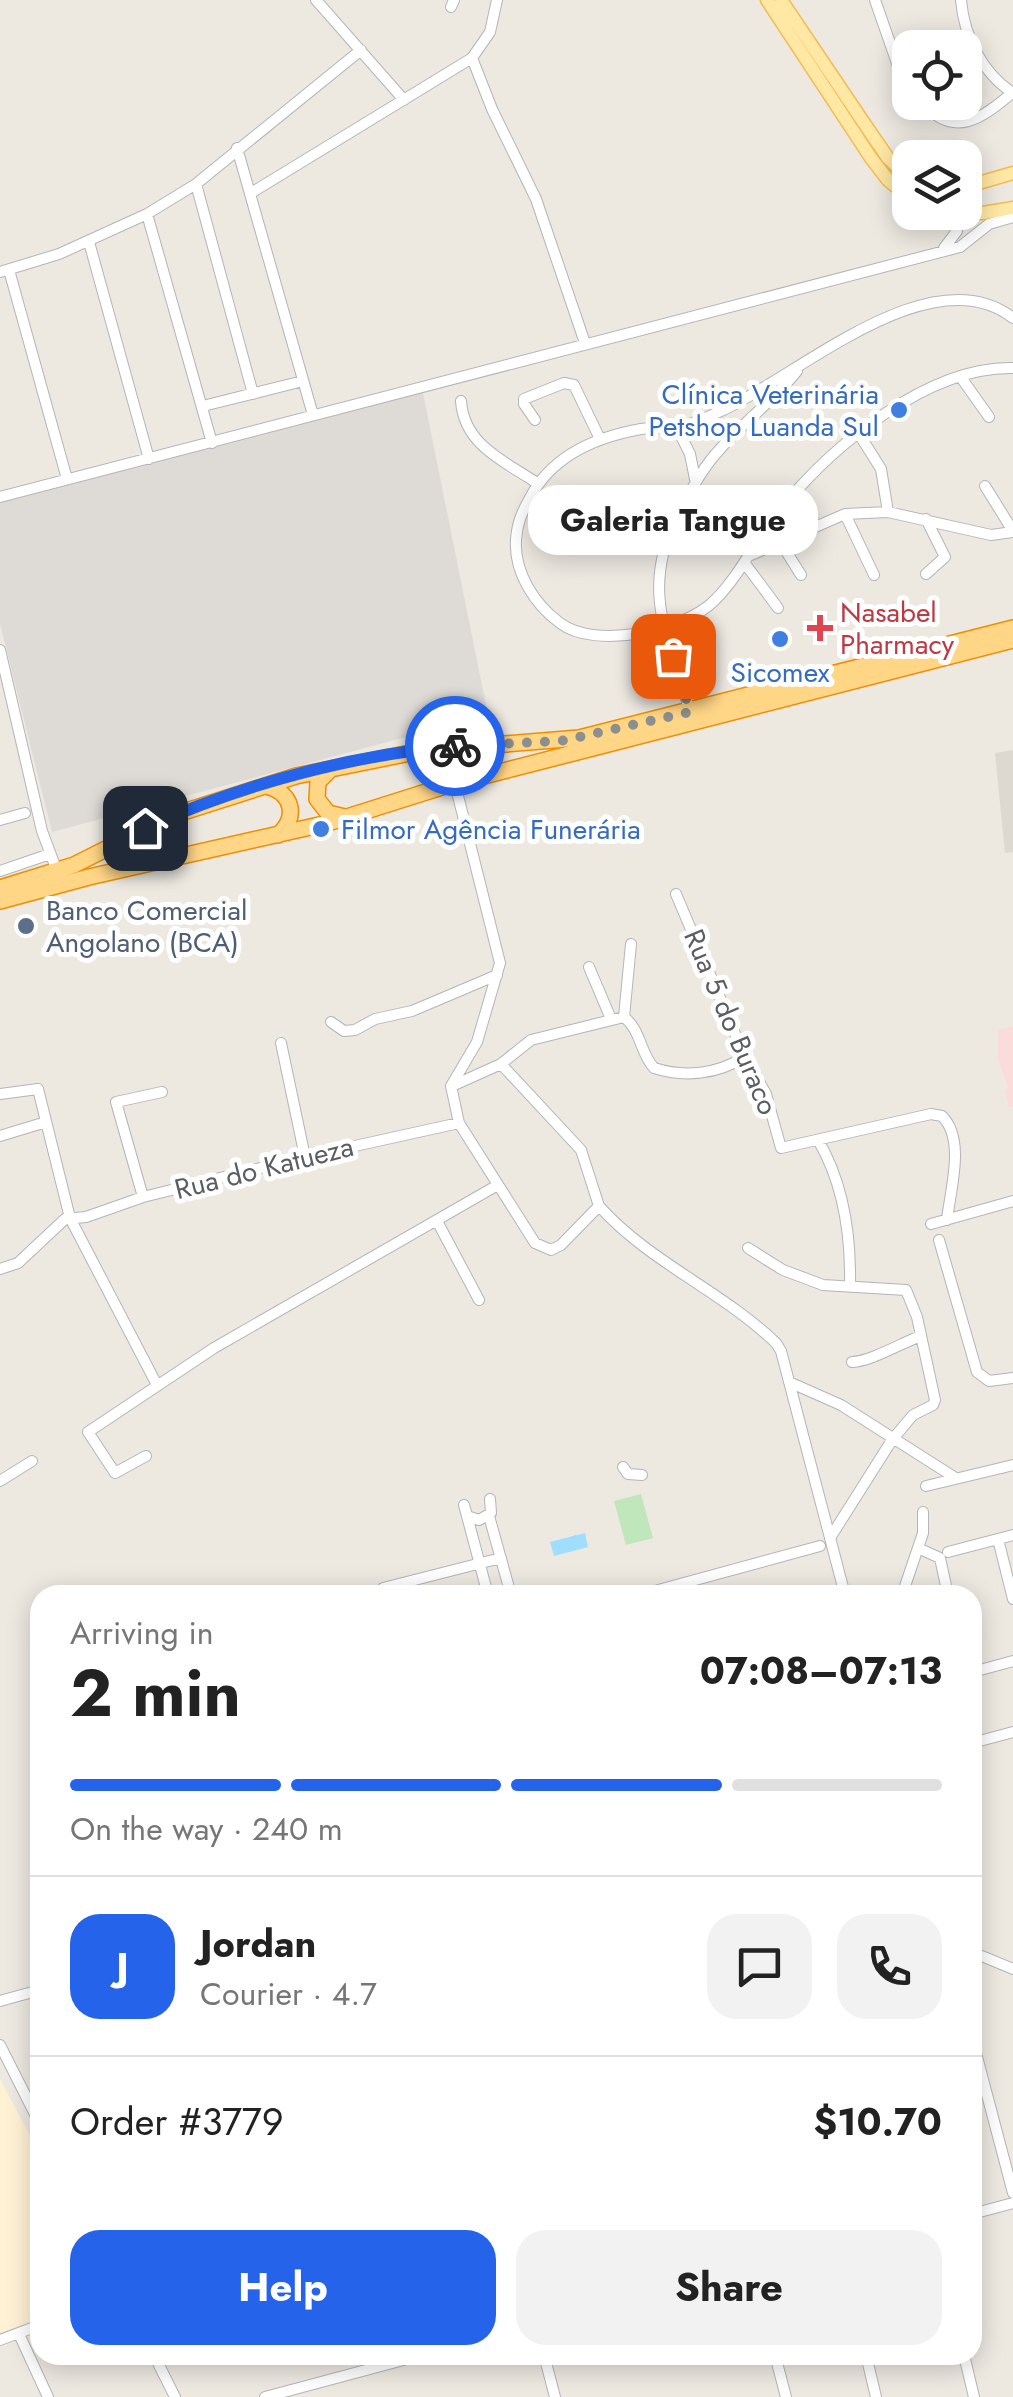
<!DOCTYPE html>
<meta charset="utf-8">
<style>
:root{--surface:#fff;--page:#f2f2f2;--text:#222;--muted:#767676;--line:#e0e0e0;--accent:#2563eb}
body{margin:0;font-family:Jost,sans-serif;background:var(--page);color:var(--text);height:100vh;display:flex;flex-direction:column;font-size:38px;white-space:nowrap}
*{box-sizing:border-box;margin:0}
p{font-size:32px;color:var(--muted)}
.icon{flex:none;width:55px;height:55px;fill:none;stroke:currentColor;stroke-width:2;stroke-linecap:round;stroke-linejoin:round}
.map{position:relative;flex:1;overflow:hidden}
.drawer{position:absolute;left:30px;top:1585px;width:952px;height:780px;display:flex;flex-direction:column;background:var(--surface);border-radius:30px;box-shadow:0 5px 25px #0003}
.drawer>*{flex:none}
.fabs{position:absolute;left:892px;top:30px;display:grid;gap:20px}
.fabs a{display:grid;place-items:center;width:90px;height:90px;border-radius:20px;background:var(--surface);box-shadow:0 5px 25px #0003;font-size:50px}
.pin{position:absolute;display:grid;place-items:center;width:85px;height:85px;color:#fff;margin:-42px;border-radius:20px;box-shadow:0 5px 15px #0006}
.courier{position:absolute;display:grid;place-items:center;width:100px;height:100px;margin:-50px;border:8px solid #2563eb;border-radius:50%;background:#fff;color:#222;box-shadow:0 2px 12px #0007}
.bubble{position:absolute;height:70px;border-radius:30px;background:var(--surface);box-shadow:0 5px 25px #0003;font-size:32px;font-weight:700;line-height:70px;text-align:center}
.summary em{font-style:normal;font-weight:700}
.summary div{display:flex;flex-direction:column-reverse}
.summary{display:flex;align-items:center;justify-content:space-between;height:170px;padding:0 40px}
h1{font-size:65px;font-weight:700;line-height:75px}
.bar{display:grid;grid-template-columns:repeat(4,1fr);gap:15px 10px;align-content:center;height:120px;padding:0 40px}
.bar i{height:12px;border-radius:8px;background:var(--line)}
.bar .on{background:var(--accent)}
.bar p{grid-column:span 4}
.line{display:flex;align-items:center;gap:25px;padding:0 40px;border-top:2px solid var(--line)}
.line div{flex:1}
.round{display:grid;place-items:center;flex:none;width:105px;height:105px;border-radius:30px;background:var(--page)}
.cta{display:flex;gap:20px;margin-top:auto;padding:20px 40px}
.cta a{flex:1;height:115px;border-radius:30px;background:var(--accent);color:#fff;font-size:40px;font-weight:700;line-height:115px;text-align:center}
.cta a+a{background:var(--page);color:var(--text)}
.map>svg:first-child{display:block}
.commercial{fill:#fff1d4}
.industrial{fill:#dedbd6}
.education{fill:#ddd8d0}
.medical{fill:#fcdbdb}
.park{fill:#c0e6bc}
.water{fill:url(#water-ripples)}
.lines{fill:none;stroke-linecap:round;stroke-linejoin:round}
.minor-casing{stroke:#b2b5b9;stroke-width:12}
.major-casing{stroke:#f7b951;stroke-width:15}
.highway-casing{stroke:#ee8e00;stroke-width:18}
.minor{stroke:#fff;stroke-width:10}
.major{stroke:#ffe8a4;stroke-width:12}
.highway{stroke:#ffd586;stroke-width:15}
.done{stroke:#8d8f8f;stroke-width:10;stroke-dasharray:0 18}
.route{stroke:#2563eb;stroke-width:12}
.shop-dot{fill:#3f7fe0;stroke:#fff;stroke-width:4}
.health-dot{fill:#e0444e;stroke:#fff;stroke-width:4}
.service-dot{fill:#5c6f8a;stroke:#fff;stroke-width:4}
.labels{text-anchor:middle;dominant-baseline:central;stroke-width:10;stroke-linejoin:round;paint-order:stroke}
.shop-label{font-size:28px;fill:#366cbe;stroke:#fff;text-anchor:end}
.health-label{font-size:28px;fill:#be3a42;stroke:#fff;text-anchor:start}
.service-label{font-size:28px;fill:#4e5e75;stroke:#fff;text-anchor:start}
.street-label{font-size:28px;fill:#5a5e63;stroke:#fff}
</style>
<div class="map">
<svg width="1013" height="2397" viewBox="0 0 1013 2397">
<defs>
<pattern id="water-ripples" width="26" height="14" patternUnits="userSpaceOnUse" patternTransform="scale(2.5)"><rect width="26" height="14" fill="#9fdeff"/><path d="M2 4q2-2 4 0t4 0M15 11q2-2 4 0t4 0" fill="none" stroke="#85b7d2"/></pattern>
</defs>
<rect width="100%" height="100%" fill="#ede9e1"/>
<path class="commercial" d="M0,2079L40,2155V2318L0,2333Z"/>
<path class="industrial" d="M423,393L488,715L52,832L0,624V502Z"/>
<path class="education" d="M1013,750V852L1005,853L995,753Z"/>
<path class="medical" d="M1013,1026V1107H1009L1005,1091L1008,1087L998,1059V1030Z"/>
<path class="park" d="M641,1494L653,1538L626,1545L614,1501Z"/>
<path class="water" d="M585,1533L588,1547L554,1556L550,1542Z"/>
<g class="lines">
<g class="minor-casing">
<path id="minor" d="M316,0L404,100
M875,0L898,66L910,86
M961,0C964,36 982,73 1013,93
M451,7L454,0
M472,58L492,109L536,199L585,343
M922,102C954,140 982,118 1012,93
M237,148L313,415
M196,184L253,394
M251,193L472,58L490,32L497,0
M147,214L212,443
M89,242L149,459
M944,248L957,231L945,212
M9,270L67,479
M0,272L59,254L147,214L196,184L361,50
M1013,318C931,254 797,377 721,411C708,417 692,424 679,427C667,430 653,427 641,429C596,437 552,455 530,498C522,512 517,523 516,540C514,572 534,604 560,623C595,650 685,631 715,600C742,573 756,538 781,509C832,446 928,366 1013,368
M960,376L989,417
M461,401C464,445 504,461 537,483
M203,406L303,381
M535,420L524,404V399L564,383L574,385L600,439
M677,428L690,454L695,479
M859,434L881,469L888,512
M985,486L1013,531
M0,497L960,247L989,224L1013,217
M845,514L874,575
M779,540L801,575
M751,555L845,514L888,512L991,535L1013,532
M746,565L778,608
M926,574L945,557L926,519
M0,650L42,831L57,871
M690,712C668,636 639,589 679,513C692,489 702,468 721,448C745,421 774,400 797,371
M455,784L500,963L477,1042L451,1086L459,1123L535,1243L551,1250L561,1245L599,1206C649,1262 722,1291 776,1343L781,1351L845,1595
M0,820L25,813
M0,871L50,854
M676,894L745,1057L766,1094L781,1148L931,1114L942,1116C966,1140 950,1190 947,1220
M589,967L611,1019
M624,1017L631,944
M331,1022L344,1031L355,1030L375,1019L412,1011L497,975
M281,1043L305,1157
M501,1064L581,1150L599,1206
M452,1086L501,1064L531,1040L624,1017C641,1030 640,1053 654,1068C685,1078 717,1074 745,1057
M0,1094L38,1089L70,1218L157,1385
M0,1136L46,1122
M818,1140C844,1184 851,1236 850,1286
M143,1197L116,1102L162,1092
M437,1221L479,1300
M931,1224L1013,1201
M939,1240L977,1372L989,1381L1013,1378
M748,1248L783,1270L823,1285L906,1290L917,1317L935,1400L933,1405L913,1415L892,1440L830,1538
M0,1269L18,1263L65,1219L86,1217L143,1197L305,1157L459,1123
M852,1362C872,1361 901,1343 921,1336
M789,1382L841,1405L954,1477
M146,1456L115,1473L88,1432L214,1348L496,1186
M623,1467L628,1474L642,1475
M0,1481L32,1461
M926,1486L1013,1465
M464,1505L467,1516L479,1520L491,1513L490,1499
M467,1516L488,1595
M489,1516L511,1595
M998,1539L1013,1599
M918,1548L940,1558L948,1595
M948,1552L1013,1535
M385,1595L383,1588L501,1558
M640,1595L820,1546
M902,1595L923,1533V1512
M980,1670L1013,1661
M972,1743L1013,1732
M972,1952L1013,1969
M0,2001L40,1990
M972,2038L1013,2193
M0,2045L40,2124
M972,2214L1013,2203
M19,2334L48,2397
M0,2340L40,2325
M154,2355L175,2397
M544,2355L555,2397
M775,2355L786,2397
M866,2355L876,2397
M964,2355L974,2397
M265,2397L422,2355"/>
</g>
<g class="major-casing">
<path id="major" d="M767,0L871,158L888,180L910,198
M781,0L868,129L888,158L910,179
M965,187L1013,173
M948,212L983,213L1013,208"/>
</g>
<g class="highway-casing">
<path id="highway" d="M331,769L318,782L317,799L328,813L345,817
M266,786C292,792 299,817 278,835
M0,888L74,865L174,815L296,776L420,751L579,738L1013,628
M0,901L89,877L328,823L445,786L1013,640"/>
</g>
<use href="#minor" class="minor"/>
<use href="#major" class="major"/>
<use href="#highway" class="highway"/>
</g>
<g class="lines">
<path class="done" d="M455,746L561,741L690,712L673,656"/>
<path class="route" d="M145,828C240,785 351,755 455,746"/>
</g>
<g class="shop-dot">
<circle cx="899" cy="410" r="10"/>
<circle cx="780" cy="639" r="10"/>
<circle cx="321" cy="829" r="10"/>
</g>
<path class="health-dot" d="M815 613h10v10h10v10h-10v10h-10v-10h-10v-10h10z"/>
<circle class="service-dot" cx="26" cy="926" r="10"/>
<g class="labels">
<g class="shop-label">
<text x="879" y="394">Clínica Veterinária<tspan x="879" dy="32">Petshop Luanda Sul</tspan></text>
<text x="780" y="672" text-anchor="middle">Sicomex</text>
<text x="341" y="829" text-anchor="start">Filmor Agência Funerária</text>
</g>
<g class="health-label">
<text x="840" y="612">Nasabel<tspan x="840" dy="32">Pharmacy</tspan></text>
</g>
<g class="service-label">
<text x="46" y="910">Banco Comercial<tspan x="46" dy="32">Angolano (BCA)</tspan></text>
</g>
<g class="street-label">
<text transform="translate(731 1022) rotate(67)">Rua 5 do Buraco</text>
<text transform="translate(264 1168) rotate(-14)">Rua do Katueza</text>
</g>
</g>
</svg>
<div class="fabs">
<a><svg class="icon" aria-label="locate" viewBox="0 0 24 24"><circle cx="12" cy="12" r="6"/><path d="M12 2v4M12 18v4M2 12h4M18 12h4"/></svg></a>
<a><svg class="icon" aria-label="layers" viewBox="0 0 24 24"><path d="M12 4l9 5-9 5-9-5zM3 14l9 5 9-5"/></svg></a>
</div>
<div class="pin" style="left:673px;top:656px;background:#ea580c"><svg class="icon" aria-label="bag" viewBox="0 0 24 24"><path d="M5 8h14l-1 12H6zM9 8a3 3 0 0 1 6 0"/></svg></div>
<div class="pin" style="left:145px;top:828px;background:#1f2937"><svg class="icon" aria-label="home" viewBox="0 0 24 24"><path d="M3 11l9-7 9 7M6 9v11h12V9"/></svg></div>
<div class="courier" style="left:455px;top:746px"><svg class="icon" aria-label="bike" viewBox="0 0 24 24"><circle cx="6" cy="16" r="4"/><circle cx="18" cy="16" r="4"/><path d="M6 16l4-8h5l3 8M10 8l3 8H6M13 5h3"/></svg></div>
<div class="bubble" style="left:528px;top:485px;width:290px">Galeria Tangue</div>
<section class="drawer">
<div class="summary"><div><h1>2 min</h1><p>Arriving in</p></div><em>07:08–07:13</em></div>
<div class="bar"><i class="on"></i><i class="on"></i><i class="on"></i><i></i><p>On the way · 240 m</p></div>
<div class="line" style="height:180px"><b class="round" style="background:var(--accent);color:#fff">J</b><div><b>Jordan</b><p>Courier · 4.7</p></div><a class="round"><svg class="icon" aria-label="chat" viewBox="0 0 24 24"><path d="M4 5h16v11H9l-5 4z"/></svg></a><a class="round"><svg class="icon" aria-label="phone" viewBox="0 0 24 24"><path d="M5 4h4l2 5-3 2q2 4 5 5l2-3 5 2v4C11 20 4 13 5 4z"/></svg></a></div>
<div class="line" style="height:130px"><div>Order #3779</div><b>$10.70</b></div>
<div class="cta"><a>Help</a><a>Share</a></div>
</section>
</div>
